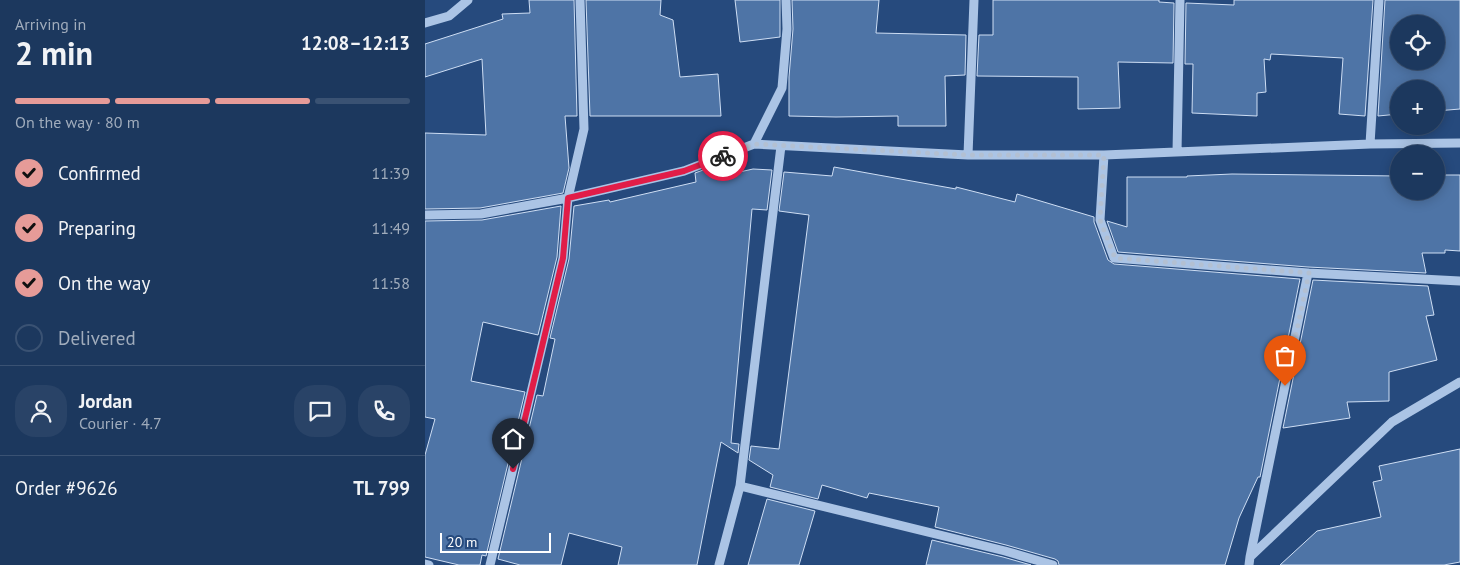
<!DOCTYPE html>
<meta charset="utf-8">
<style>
:root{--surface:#1c385e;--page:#294367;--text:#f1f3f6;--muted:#a0acbc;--line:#3a5273;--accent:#e69b98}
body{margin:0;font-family:"PT Sans",sans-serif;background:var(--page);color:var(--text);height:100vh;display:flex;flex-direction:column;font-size:19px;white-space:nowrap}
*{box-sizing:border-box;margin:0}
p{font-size:16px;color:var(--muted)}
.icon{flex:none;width:28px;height:28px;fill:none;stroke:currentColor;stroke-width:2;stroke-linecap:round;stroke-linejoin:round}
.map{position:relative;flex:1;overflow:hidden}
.sheet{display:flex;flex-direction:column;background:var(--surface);width:425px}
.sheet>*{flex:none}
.tools{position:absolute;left:965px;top:15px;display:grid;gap:10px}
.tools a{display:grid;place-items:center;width:55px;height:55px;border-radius:50%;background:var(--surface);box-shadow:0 2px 12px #0003,0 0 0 1px var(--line);font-size:25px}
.scale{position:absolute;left:15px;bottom:12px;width:111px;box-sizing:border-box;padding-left:5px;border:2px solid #fff;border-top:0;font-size:14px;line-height:18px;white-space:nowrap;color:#fff;-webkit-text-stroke:4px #264a7d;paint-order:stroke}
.pin{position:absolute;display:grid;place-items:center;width:42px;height:42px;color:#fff;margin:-51px -21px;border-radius:50% 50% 50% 0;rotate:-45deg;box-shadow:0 0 5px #0007}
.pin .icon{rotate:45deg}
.courier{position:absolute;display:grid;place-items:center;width:50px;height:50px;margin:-25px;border:4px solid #e11d48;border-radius:50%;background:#fff;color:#222;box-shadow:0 1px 6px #0007}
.headline em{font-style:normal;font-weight:700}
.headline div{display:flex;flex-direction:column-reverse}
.headline{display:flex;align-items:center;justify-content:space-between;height:85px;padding:0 15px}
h1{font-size:32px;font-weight:700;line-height:38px}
.bar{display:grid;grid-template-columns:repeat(4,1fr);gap:8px 5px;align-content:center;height:60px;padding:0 15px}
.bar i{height:6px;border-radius:4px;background:var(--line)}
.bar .current{background:var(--accent)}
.bar p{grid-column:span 4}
.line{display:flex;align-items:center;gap:12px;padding:0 15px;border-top:1px solid var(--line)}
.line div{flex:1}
.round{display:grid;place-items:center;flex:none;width:52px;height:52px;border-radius:20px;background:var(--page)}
ol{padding:0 15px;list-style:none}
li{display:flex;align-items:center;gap:15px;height:55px}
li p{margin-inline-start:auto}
li .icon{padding:5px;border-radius:50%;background:var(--accent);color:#111;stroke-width:4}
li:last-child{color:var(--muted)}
li i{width:28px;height:28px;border:2px solid var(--line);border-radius:50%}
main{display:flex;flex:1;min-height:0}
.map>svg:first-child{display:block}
.building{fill:#4e74a6;stroke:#cedef4;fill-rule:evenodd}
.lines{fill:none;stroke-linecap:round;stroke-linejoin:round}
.minor{stroke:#abc4e5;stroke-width:9}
.done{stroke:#b3c0d2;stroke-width:5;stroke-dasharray:0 9}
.route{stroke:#e11d48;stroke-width:6}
</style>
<main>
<section class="sheet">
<div class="headline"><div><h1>2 min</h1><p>Arriving in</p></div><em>12:08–12:13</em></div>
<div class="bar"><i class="current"></i><i class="current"></i><i class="current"></i><i></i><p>On the way · 80 m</p></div>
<ol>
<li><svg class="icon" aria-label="check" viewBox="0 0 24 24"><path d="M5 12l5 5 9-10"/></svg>Confirmed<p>11:39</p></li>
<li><svg class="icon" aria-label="check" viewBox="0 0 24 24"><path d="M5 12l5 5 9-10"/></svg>Preparing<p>11:49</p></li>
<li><svg class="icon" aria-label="check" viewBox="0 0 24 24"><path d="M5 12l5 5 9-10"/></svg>On the way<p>11:58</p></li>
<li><i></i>Delivered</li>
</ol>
<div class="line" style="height:90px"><a class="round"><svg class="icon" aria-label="person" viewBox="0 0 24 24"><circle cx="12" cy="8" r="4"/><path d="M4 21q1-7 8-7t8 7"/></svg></a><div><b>Jordan</b><p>Courier · 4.7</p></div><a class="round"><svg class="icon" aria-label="chat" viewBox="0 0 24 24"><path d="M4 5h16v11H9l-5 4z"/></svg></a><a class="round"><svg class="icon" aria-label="phone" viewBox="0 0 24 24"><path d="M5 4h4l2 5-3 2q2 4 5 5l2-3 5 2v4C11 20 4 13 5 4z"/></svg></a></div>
<div class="line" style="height:65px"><div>Order #9626</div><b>TL 799</b></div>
</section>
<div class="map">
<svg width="1035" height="565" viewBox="0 0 1035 565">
<rect width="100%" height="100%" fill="#264a7d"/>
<path class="building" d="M104,0H149L152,116H140L144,168L138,193L55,208L0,209V133L61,135L57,59L0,77V44L78,19L77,14L105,13Z
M161,0H236L235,15L248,20L255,77L293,74L296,116H165Z
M310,0H355V37L315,42Z
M367,0H454L451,33L541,35L540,75L520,76L521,126H473V116L411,117L364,116V77L368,29Z
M568,0H734V2L749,3L748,63L693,62L695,108L653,109V77L552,76L554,35H568Z
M809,0H948L940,116L914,114L918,58L846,54L845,60L839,59L841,92L832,93V116L767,113L768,64H760L761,3L809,5Z
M960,0H1035V109L1011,111V89H974V114L953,116ZM974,24H1011V61H974Z
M292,165L300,166L301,175L328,169L347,170L342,210L327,209L306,443L314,444L313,453L296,442L272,565H193L197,547L144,533L136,565H95L73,559L112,395L118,396L130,339L125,338L144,259L149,206L184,200L185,202L271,182L270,173Z
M409,167L531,189V187L590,202L592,194L669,217V222L683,260L689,264L875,279L835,477H833L814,518L800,565H634L633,561L630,559L581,545L510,527L514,507L444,493L442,498L397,485L393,499L345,487L348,475L324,460L326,446L354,449L384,215L354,211L359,172L407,176Z
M807,174L974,176V191H1011V175H1035V251L1020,250V253H997L1001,273L883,267L693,252L682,221L702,227V177H762V176Z
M136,206L132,257L113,335L58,322L46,381L100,392L61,556L57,555L55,565H34L0,557V455L10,419L0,417V221L57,220Z
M888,280L1003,286L1009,315L1001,316L1012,360L964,372V401L922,402L925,418L858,428Z
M1035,449V562L1019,565H855L892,531L956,517L948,482L957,480L954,466Z
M342,499L390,511L374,565H323Z
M507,540L578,557L606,565H501Z"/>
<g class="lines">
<path class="minor" d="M0,23L24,16L43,0
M329,144L357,88L362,29L361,0
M945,144L954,0
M752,152L755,0
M543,155L549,0
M679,155L675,220L689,258L883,273L1035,281
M0,215L56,214L143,198L259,171L329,144L543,155H679L945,144L1035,143
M315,486L580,551L628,565
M825,557L883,273
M0,564L4,565
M65,565L138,258L143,198L159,129L155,0
M294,565L315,486L356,146
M824,565L825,557L967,422L1035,382"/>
</g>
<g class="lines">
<path class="done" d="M298,156L329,144L543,155H679L675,220L690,258L884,273L860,386"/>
<path class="route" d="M88,469L138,258L143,198L259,171L298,156"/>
</g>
</svg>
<div class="tools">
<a><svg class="icon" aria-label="locate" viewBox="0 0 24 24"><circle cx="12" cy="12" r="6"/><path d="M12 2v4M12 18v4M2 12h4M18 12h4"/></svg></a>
<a>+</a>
<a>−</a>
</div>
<div class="scale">20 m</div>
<div class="pin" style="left:860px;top:386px;background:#ea580c"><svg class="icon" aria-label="bag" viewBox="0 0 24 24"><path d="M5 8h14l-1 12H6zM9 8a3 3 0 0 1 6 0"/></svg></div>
<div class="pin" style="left:88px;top:469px;background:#1f2937"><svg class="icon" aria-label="home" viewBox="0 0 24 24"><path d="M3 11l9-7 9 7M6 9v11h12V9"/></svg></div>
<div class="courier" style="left:298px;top:156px"><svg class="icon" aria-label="bike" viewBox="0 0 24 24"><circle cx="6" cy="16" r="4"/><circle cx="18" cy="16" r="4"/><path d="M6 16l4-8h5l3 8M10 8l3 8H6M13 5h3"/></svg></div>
</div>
</main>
